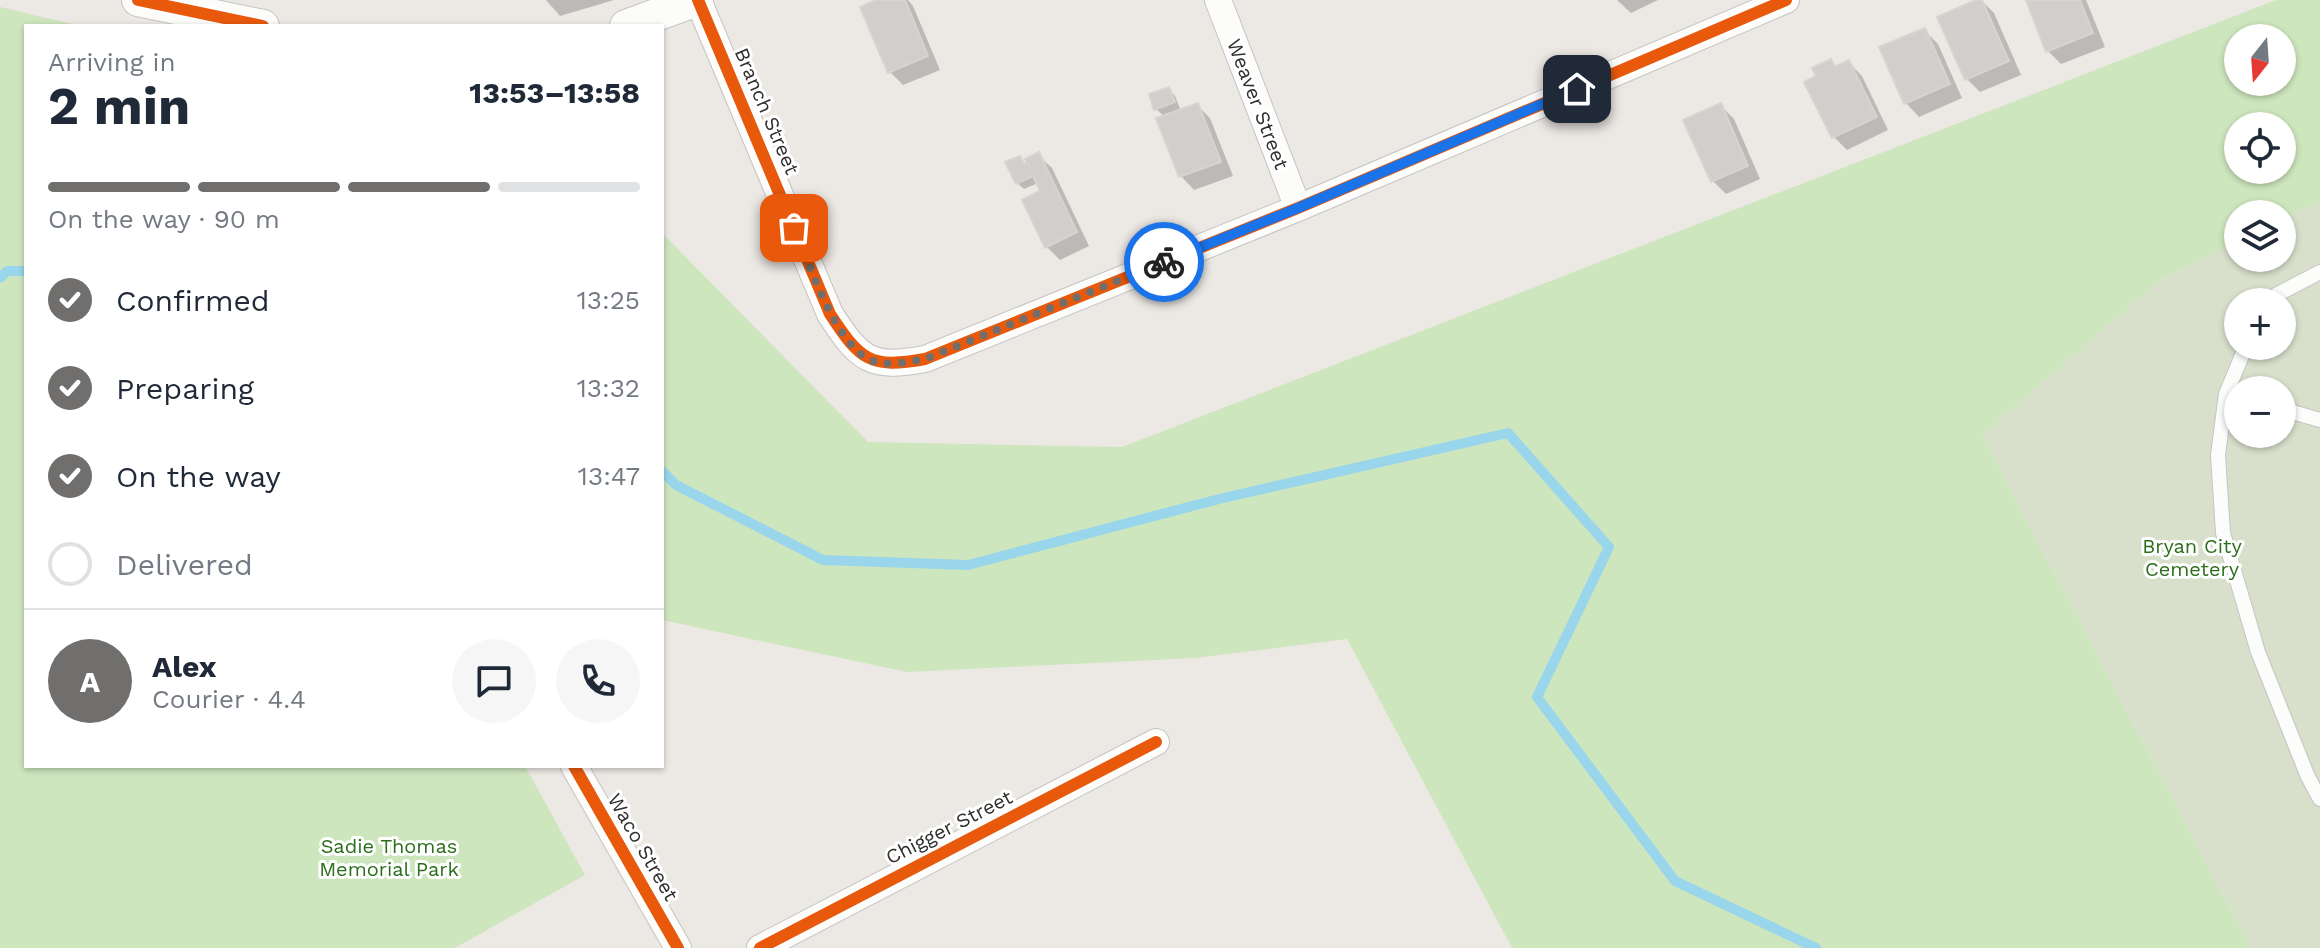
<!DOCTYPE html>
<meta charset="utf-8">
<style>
:root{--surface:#fff;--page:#f6f6f7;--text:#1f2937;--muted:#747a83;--line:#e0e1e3;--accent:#706f6e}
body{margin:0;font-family:"Work Sans",sans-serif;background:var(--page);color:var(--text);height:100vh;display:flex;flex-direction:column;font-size:30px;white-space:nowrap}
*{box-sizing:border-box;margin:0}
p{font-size:26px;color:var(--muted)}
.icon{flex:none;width:44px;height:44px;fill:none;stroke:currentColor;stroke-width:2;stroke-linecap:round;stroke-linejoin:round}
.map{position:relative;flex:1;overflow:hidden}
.drawer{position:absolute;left:24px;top:24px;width:640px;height:744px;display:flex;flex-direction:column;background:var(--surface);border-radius:0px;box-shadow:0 2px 6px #0004}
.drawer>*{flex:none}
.needle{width:52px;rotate:197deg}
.buttons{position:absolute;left:2224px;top:24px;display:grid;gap:16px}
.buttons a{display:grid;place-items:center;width:72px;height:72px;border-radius:50%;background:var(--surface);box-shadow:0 2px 6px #0004;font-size:40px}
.pin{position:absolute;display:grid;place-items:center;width:68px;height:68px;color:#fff;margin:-34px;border-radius:16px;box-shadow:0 4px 12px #0006}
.courier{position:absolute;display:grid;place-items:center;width:80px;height:80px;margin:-40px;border:6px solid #1a73e8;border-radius:50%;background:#fff;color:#222;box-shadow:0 2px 10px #0007}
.head em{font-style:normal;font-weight:700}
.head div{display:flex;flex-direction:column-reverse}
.head{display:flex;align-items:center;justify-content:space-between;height:136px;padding:0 24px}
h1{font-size:52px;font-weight:700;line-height:60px}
.bar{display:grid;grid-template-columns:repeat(4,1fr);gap:12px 8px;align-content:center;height:96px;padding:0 24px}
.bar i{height:10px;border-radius:6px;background:var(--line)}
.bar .selected{background:var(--accent)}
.bar p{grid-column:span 4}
.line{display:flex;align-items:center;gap:20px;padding:0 24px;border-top:2px solid var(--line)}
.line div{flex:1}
.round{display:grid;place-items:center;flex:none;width:84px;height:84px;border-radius:42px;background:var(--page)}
ol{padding:0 24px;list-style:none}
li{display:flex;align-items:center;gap:24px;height:88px}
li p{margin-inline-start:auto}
li .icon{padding:8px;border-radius:50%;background:var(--accent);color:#fff;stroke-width:4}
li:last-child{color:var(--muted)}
li i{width:44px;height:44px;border:4px solid var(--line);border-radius:50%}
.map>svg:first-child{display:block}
.green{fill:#cee6be;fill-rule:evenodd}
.cemetery{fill:#d8e0cc;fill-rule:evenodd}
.shadow{fill:#0003}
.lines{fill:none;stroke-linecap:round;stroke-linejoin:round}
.stream{stroke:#99d6ec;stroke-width:10}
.building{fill:#d1cecb;stroke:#d7d4d0;stroke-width:2}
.service-casing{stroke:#c5c4c5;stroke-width:16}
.minor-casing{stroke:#c5c4c5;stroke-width:28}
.tertiary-casing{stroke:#c5c4c5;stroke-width:34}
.service{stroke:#fcfcfb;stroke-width:14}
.minor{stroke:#fcfcfb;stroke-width:26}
.tertiary{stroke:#fcfcfb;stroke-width:32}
.cycleway-casing{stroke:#fff;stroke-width:17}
.cycleway{stroke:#e8590c;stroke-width:12}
.done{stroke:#706f6e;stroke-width:8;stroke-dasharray:0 14.4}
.route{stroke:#1a73e8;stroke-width:10}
.labels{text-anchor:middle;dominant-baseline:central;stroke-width:6;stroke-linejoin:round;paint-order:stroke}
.street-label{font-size:20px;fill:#2e2e2e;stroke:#fff}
.park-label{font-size:20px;fill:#2c6e1b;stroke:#fff}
</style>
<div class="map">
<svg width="2320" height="948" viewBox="0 0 2320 948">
<rect width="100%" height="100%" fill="#ece8e4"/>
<path class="green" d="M2276,0H2320V202L2282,220V214H2238V242L2161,279L1982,435L2251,948H1512L1347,639L1195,658L907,672L662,620V233L868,442L1122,447ZM2238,38H2282V82H2238ZM2238,126H2282V170H2238Z
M0,7L81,26H26V766H525L585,875L455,948H0Z"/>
<path class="cemetery" d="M2320,202V948H2251L1982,435L2161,279L2238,242V258H2282V220ZM2238,302H2282V346H2238ZM2238,390H2282V434H2238Z"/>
<path class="shadow" d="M546,0H614L560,16Z
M881,0H908L913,6L940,70L903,85L890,72Z
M1617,0H1658L1631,13Z
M1981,0L1994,13L2021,75L1980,92L1967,79Z
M2028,0H2086L2105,47L2061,64L2048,51Z
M1924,30L1938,44L1962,98L1919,117L1906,103Z
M1831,61L1837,68L1848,62L1862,76L1888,130L1847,150L1834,137L1819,77Z
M1169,89L1175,96L1181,111L1197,105L1210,118L1233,176L1194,190L1181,176L1159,119L1165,117L1156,109Z
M1720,105L1734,119L1760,179L1726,194L1712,180Z
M1038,155L1052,168L1089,246L1060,260L1046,246L1043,192L1038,183L1024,189L1017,183L1020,158L1032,170Z"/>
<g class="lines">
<path class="stream" d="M0,278L7,271H26
M662,471L676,485L823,560L968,565L1219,499L1508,433L1609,547L1537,697L1675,881L1816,948"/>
</g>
<path class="building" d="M876,0H905L928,56L888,73L860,7Z
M1976,0H1982L2009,61L1965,80L1937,17Z
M2026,0H2080L2093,33L2046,52Z
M1925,28L1950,84L1904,104L1879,47Z
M1831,59L1835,67L1849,60L1877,117L1832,138L1804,82L1816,76L1812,68Z
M1169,87L1175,102L1154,110L1149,94Z
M1198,103L1221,162L1179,177L1156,118Z
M1721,103L1748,166L1711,182L1683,120Z
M1039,152L1077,232L1045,248L1022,200L1040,191L1025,159Z
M1020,156L1031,177L1016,184L1005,162Z"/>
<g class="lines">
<g class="service-casing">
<path id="service" d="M2271,302L2276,295L2320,272
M2246,346L2226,394L2218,455L2223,533L2258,652L2308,777L2320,799
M2282,409L2320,420"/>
</g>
<g class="minor-casing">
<path id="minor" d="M698,0L830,314C860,360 870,369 925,359L1298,208L1786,0
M1218,0L1298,208
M574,766L678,948
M760,948L1156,742"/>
</g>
<g class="tertiary-casing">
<path id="tertiary" d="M138,0L263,26
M626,26L697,0"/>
</g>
<use href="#service" class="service"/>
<use href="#minor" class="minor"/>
<use href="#tertiary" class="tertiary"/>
<g class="cycleway-casing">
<path id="cycleway" d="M138,0L263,26
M698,0L830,314C860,360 870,369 925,359L1298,208L1786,0
M574,766L678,948
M760,948L1156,742"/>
</g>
<use href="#cycleway" class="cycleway"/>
</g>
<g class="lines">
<path class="done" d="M794,228C809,262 835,344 870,360C887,367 907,362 925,359L1164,262"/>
<path class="route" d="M1164,262L1298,208L1577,89"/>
</g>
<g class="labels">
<g class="street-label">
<text transform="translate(1258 104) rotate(69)">Weaver Street</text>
<text transform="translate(767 111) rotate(67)">Branch Street</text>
<text transform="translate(949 827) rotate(-27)">Chigger Street</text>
<text transform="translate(643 847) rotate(60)">Waco Street</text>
</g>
<g class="park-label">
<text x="2192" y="546">Bryan City<tspan x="2192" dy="23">Cemetery</tspan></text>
<text x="389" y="846">Sadie Thomas<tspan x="389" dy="23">Memorial Park</tspan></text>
</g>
</g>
</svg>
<div class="buttons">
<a><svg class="needle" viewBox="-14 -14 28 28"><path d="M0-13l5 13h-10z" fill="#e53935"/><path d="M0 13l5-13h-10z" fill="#747a83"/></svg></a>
<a><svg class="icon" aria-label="locate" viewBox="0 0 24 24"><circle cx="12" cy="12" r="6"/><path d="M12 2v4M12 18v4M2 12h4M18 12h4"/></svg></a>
<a><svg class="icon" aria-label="layers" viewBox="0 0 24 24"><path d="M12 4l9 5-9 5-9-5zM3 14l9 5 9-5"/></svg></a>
<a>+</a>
<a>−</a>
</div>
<div class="pin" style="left:794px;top:228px;background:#ea580c"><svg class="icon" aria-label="bag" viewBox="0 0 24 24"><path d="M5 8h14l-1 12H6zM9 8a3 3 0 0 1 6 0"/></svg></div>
<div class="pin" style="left:1577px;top:89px;background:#1f2937"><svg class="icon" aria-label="home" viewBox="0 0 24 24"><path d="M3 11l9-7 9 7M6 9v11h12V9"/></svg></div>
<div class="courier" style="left:1164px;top:262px"><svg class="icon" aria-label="bike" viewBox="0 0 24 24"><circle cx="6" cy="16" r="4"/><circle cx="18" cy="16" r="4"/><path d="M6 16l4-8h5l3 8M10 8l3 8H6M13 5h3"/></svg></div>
<section class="drawer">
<div class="head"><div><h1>2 min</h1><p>Arriving in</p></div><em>13:53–13:58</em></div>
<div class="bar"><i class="selected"></i><i class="selected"></i><i class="selected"></i><i></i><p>On the way · 90 m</p></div>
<ol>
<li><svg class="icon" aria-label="check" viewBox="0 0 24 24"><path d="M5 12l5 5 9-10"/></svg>Confirmed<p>13:25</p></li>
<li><svg class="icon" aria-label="check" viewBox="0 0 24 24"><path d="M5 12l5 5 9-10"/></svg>Preparing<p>13:32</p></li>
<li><svg class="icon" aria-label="check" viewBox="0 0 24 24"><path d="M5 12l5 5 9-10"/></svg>On the way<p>13:47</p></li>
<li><i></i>Delivered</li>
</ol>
<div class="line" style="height:144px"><b class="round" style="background:var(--accent);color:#fff">A</b><div><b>Alex</b><p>Courier · 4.4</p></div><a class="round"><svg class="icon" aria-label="chat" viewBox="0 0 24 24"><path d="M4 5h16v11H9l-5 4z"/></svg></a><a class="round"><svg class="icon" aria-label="phone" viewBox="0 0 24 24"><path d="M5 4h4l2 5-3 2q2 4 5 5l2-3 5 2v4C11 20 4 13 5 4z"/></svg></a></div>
</section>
</div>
